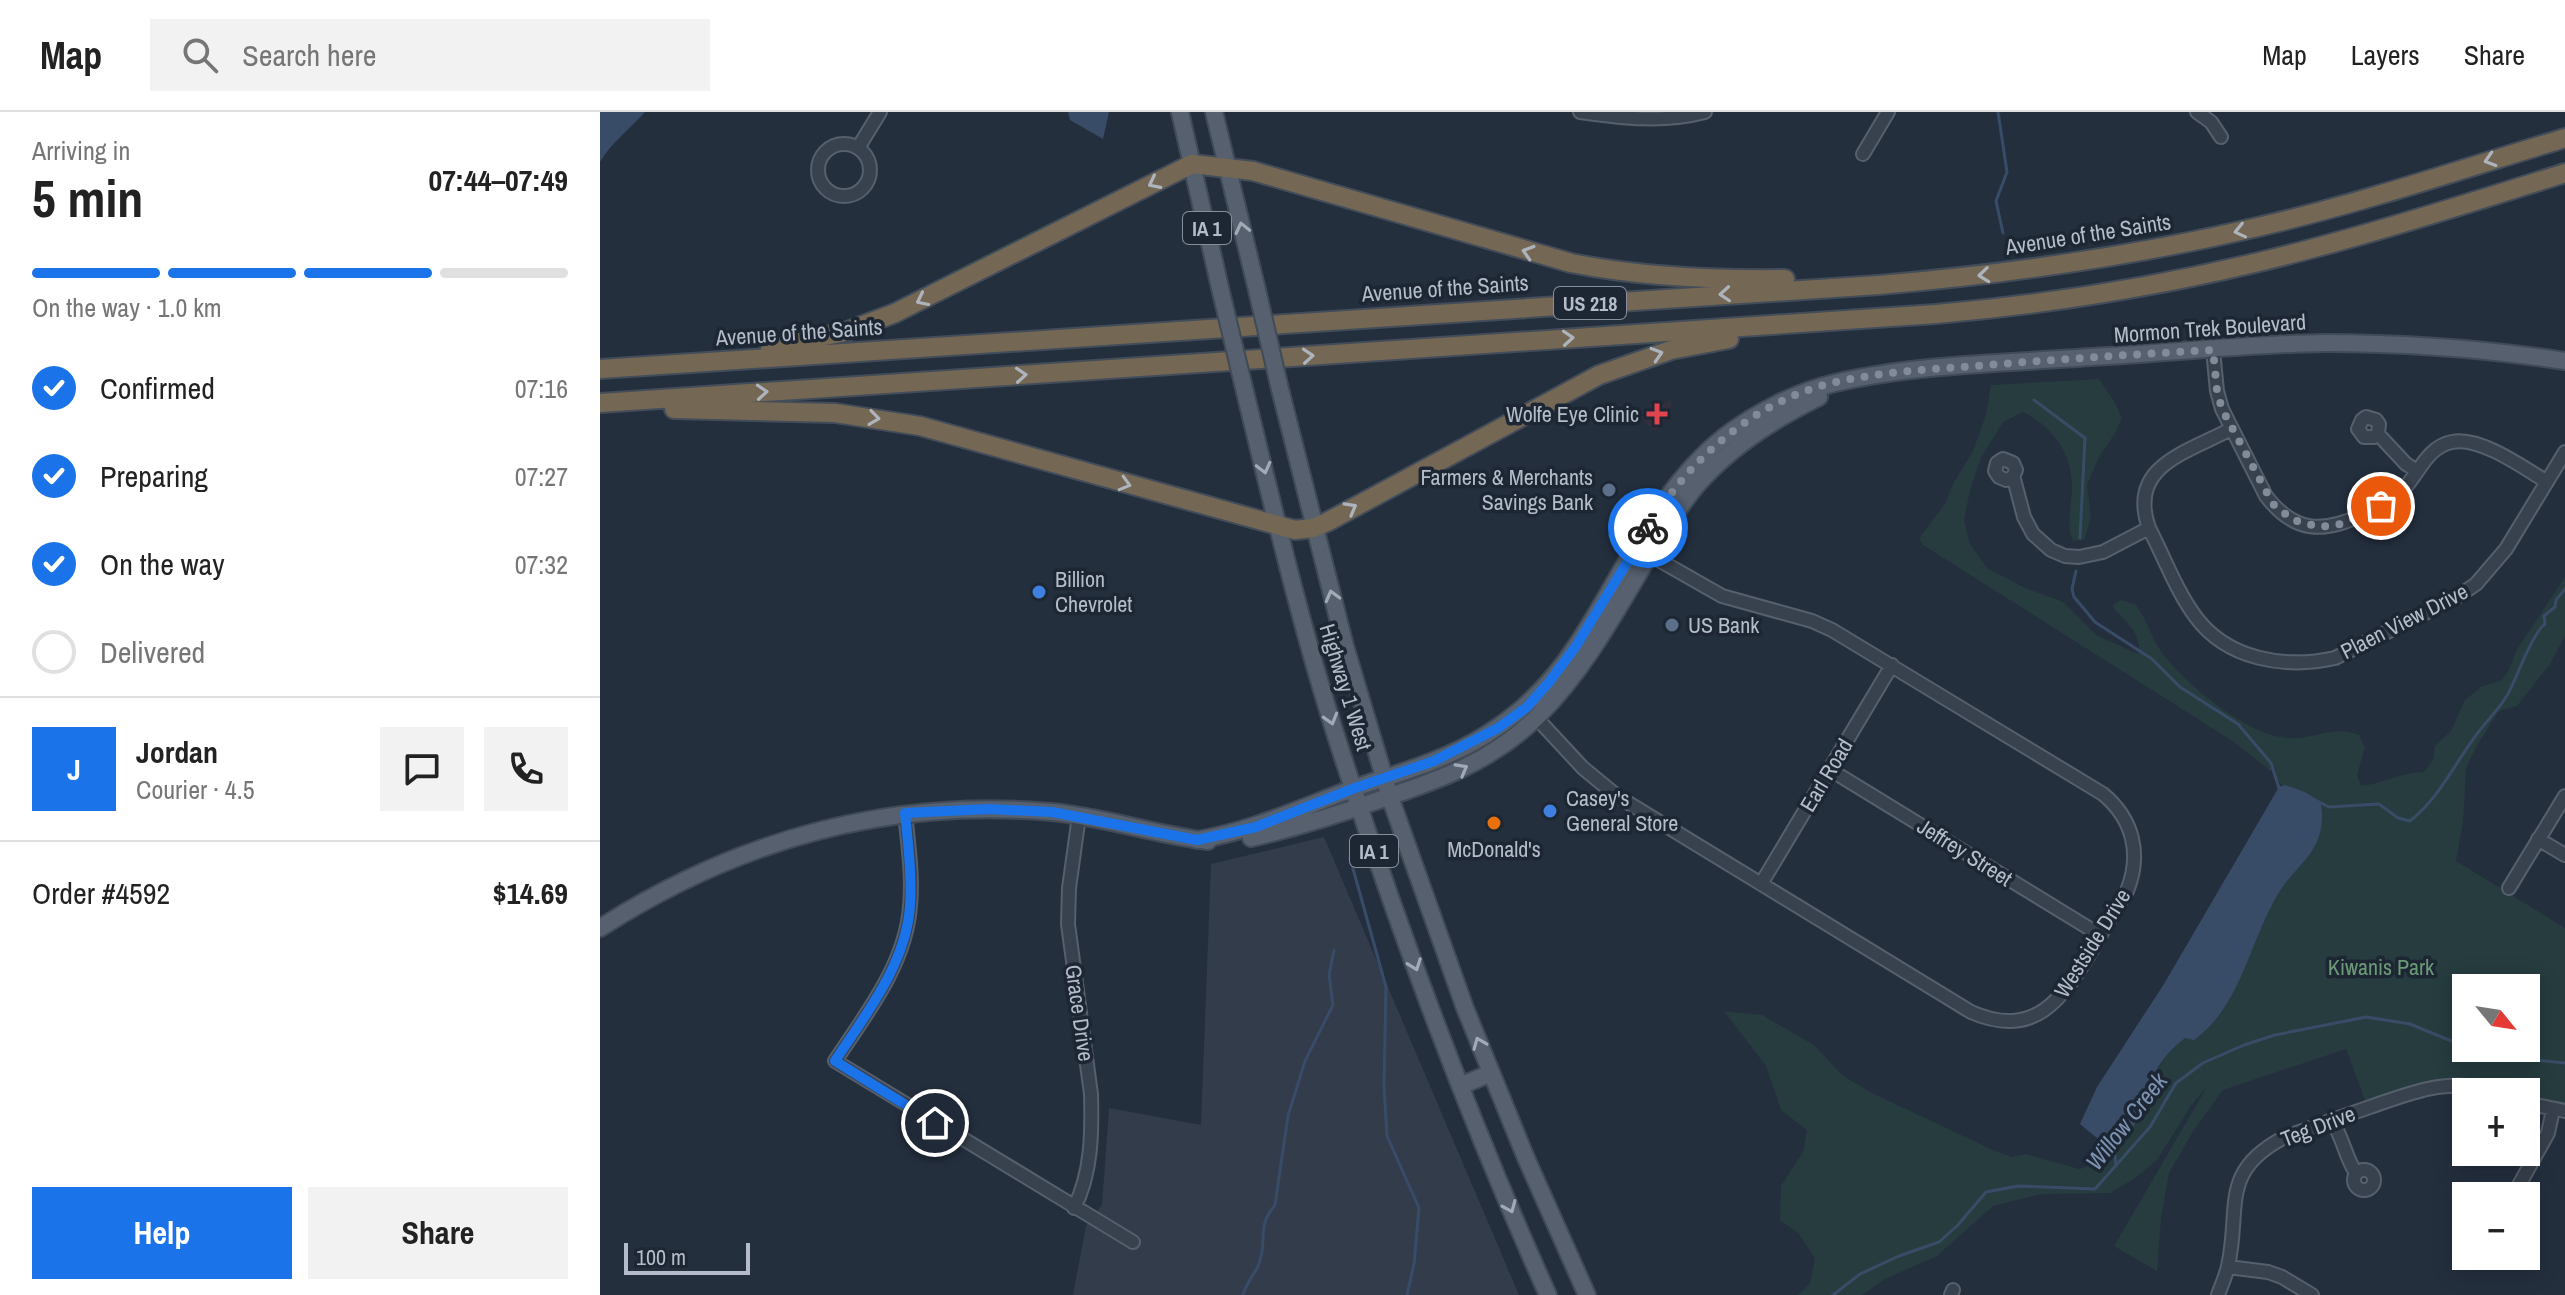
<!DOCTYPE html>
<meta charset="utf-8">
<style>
:root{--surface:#fff;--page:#f2f2f2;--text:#222;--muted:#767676;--line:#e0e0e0;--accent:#1a73e8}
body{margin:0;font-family:"Archivo Narrow",sans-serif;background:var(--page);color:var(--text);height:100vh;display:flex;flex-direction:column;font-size:30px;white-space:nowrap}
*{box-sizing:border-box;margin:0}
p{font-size:26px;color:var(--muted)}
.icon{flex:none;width:44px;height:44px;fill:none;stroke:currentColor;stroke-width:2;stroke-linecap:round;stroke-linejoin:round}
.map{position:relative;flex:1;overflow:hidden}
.details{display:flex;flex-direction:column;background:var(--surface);width:600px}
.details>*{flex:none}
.needle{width:52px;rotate:120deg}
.controls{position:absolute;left:1852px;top:862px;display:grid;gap:16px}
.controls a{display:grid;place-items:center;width:88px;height:88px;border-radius:0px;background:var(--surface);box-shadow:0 4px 20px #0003;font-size:40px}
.scale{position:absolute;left:24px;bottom:20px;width:126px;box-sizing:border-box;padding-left:8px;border:4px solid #b4bcc9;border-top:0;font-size:22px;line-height:28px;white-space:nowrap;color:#b4bcc9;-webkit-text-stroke:6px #1d2633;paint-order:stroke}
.pin{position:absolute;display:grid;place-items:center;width:68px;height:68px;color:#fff;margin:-34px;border:4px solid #fff;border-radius:50%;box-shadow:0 2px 8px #0007}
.courier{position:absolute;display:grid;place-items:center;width:80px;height:80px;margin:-40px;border:6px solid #1a73e8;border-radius:50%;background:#fff;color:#222;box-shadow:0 2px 10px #0007}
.summary em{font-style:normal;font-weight:700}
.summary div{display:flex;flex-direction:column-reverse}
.summary{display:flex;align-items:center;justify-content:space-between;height:136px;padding:0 32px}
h1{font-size:52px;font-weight:700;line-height:60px}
.bar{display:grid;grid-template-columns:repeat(4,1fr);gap:12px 8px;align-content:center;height:96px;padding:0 32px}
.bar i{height:10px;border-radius:6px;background:var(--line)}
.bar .on{background:var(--accent)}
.bar p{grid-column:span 4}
.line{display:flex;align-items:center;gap:20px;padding:0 32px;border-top:2px solid var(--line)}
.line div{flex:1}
.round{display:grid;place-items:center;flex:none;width:84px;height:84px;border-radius:0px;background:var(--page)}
ol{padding:0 32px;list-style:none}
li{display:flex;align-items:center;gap:24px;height:88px}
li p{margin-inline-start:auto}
li .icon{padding:8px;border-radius:50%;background:var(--accent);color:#fff;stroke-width:4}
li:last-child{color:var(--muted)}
li i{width:44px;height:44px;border:4px solid var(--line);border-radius:50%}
.cta{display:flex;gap:16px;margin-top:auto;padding:16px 32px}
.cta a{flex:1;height:92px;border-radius:0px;background:var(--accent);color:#fff;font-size:32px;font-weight:700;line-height:92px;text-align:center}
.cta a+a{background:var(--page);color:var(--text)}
header{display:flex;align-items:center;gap:48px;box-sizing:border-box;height:112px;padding:0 40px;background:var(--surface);border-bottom:2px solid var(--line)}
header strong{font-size:38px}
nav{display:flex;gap:44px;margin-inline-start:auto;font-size:28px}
.search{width:560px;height:72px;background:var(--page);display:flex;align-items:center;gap:20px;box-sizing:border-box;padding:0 28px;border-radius:0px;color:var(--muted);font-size:30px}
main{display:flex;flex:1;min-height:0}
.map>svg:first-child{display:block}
.medical{fill:#32303f}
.airport{fill:#323c4b}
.green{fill:#263c3f;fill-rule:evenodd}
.water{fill:#394c67}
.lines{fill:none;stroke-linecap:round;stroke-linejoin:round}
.stream{stroke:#394c67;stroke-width:3}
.minor-casing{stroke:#565f6c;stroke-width:16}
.major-casing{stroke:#414a57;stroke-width:20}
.highway-casing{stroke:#434c59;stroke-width:22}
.minor{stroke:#38414e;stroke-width:12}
.major{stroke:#56606e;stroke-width:16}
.highway{stroke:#746855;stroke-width:18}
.major-bridge-casing{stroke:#414a57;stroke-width:20;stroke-linecap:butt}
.major-bridge{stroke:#56606e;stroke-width:16}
.oneway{stroke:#aeb4bd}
.oneway2{stroke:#a1aab7}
.done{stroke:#828b98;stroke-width:8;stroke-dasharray:0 14.4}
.route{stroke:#1a73e8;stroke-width:10}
.health-dot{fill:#e0444e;stroke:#1d2633;stroke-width:3}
.service-dot{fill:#5c6f8a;stroke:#1d2633;stroke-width:3}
.shop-dot{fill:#3f7fe0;stroke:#1d2633;stroke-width:3}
.food-dot{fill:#e8710a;stroke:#1d2633;stroke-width:3}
.labels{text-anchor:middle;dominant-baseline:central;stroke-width:7;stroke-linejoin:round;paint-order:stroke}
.shield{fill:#1d2633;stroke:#878f9c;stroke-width:2}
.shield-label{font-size:20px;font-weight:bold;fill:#b4bcc9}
.street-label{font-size:22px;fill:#b4bcc9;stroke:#1d2633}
.poi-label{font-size:22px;fill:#b4bcc9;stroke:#1d2633;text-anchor:start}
.park-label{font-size:22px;fill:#6b9a76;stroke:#1d2633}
.water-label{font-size:24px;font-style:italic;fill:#7c92b1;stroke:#1d2633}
</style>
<header>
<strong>Map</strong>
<div class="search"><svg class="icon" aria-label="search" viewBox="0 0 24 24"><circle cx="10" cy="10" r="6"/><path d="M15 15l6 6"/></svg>Search here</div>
<nav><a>Map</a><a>Layers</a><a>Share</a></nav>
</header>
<main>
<section class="details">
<div class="summary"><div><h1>5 min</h1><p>Arriving in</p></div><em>07:44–07:49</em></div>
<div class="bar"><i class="on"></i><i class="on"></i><i class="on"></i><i></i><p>On the way · 1.0 km</p></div>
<ol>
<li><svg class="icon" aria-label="check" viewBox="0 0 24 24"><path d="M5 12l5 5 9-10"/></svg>Confirmed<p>07:16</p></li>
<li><svg class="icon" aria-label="check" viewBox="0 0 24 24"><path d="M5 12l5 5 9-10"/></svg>Preparing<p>07:27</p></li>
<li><svg class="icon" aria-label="check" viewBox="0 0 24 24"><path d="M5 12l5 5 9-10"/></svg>On the way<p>07:32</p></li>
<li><i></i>Delivered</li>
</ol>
<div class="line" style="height:144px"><b class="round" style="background:var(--accent);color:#fff">J</b><div><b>Jordan</b><p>Courier · 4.5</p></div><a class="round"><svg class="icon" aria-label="chat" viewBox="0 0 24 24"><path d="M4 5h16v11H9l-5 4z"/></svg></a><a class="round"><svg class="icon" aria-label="phone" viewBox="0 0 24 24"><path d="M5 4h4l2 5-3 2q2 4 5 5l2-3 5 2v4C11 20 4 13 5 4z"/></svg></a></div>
<div class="line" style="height:104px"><div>Order #4592</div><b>$14.69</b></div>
<div class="cta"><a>Help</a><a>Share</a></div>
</section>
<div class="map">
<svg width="1965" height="1183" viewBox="0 0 1965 1183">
<rect width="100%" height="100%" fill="#242f3e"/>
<path class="medical" d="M1070,288L1072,290L1070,298L1056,319L1047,313L1041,306L1060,290L1063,293Z"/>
<path class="airport" d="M724,725L919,1183H473L486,1114L502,1093L509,996L601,1013L611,752Z"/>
<path class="green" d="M1499,267L1514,289L1522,306L1516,320L1499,345L1487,373L1491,406L1484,428L1473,429C1466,412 1471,397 1472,380C1474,344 1454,315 1423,300L1403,310L1381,346L1370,378L1364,408L1370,432L1387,456L1423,475L1463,490L1496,523L1538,542C1544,524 1523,507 1512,494L1520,488L1535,492C1548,508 1552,529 1565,545C1592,576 1645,622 1687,626C1713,629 1731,612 1759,623L1765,635L1757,663L1761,674C1785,671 1799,661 1824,660L1833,648L1835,634L1851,619L1865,588L1881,575L1902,568L1909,558L1916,539L1965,465V524L1950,552L1917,594L1899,599L1876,635L1866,657L1863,709L1856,749L1965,816V999L1926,991V980H1896L1867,973L1768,996L1746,937L1623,978L1594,1018L1569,1061L1561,1106L1557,1159L1514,1134L1607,975L1592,992L1557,1048L1534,1067L1510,1081L1441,1082L1393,1094L1337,1144L1285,1167L1262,1183H1198L1210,1172L1215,1146L1198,1121L1180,1108L1181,1074L1203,1040L1207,1018L1181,998L1166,954L1124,899L1162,903L1214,933L1243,964L1272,981L1395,1039L1412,1045L1426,1042L1479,1057C1493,1055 1497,1043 1507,1035C1516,1028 1525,1025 1532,1016C1544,1000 1545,982 1554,964C1561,949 1572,936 1585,925L1594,928C1641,894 1651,824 1680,778C1692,760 1709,749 1717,728C1722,716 1722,705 1721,692L1711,683L1685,673L1682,674L1674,662L1676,657L1673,656L1671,659L1631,628L1323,433L1319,426L1345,392L1353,372L1373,339L1386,303L1391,273ZM1866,876H1926V936H1866Z"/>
<path class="water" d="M0,0H45C30,17 11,31 0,50Z
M468,0H509L503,27L470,8Z
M1685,673C1695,676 1718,684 1721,693C1723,703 1722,715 1719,724C1712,747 1692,759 1680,779C1650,826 1642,894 1594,928L1585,926C1572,936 1560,949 1553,965C1542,991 1541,1020 1511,1032L1498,1027L1480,1012L1497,975L1564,872L1679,675Z"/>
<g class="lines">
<path class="stream" d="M1398,0L1407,60L1396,89L1403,121
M1434,288L1485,326L1480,426
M1476,459L1472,477L1474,485L1495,510L1552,547L1580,575L1638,612L1671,651L1679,676
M1717,689L1729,695L1779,692L1798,706L1810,709C1838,687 1853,655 1874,626C1884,611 1899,598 1908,582C1917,565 1933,520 1945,512L1944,504L1955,495L1956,488L1965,477
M750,746L786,875L784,975L787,1024L819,1096L814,1152L807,1183
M1871,936L1917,946L1965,951
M1514,1030L1516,1054
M643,1183C646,1172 653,1164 658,1154C669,1129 655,1117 675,1093L688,1004L705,949L733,893L729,863L734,838
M1233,1183L1260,1162L1299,1144L1339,1130L1357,1114L1386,1080L1418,1074L1495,1077L1550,1015L1576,971L1603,951L1644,933L1675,923L1766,905L1810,912L1866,935"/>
<g class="minor-casing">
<path id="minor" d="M980,0C1022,6 1063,11 1105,0
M1597,0L1611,10L1621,25
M218 58a26 26 0 1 1 52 0a26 26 0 1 1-52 0Z
M258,36L280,0
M1263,42L1288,0
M1613,238L1617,279L1622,297L1666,384C1695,422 1724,421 1764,402C1777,396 1790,390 1801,380C1818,364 1826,335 1852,330C1880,324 1924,356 1947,370
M1631,317C1586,341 1527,354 1549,416C1564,445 1576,478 1595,504C1627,548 1685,557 1735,546L1857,485L1876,472L1906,437L1965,340
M1778,322L1774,325H1764L1758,317L1762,308L1766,305L1776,308L1779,312L1778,322L1806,352L1817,359
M1413,365L1416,358L1413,351L1403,347L1397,351L1395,359L1399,365L1406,368L1413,365L1414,367L1424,405L1433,422L1451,438L1465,444L1479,445L1503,440L1549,416
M931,600L983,656L1017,684L1371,900C1435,928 1462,887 1492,838C1503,818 1515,799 1527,779C1542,742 1533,707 1503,682L1232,518L1212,509L1122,484L1043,439
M1229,657L1500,823
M305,701C308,732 313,763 310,794C306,852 266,902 235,949L533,1130
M1938,727L1965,743
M1161,772L1292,553
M1909,776L1965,684
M1926,991L1965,999
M1731,1008C1743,1024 1745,1045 1756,1061
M1754 1068a10 10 0 1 1 20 0a10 10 0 1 1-20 0Z
M1913,1084L1948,1021L1953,998
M474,1096C492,1061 492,1020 491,982L468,812L469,776L479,704
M1628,1155L1668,1160L1682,1165L1712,1183
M1351,1183L1353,1178
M1618,1183C1621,1174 1626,1164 1628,1154C1641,1096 1619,1060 1683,1026C1712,1015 1741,1005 1770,995C1813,980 1851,964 1896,980"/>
</g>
<g class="major-casing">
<path id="major" d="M580,0L621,180
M614,0L657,178
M680,277L745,534L790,685L865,896L926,1046L987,1183
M645,280C673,395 700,511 736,624C797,814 866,1001 948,1183
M651,726C694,716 737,703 779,688C839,668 892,650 939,603C985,557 1016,499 1049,444C1064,420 1078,395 1097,373C1130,335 1174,307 1219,285
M597,728C652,719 700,696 752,677C779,667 806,660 833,649C893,626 941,588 976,534C1023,464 1056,379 1124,325C1155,301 1196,280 1235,271C1315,252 1409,251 1491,245C1568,241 1647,232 1724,231C1805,231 1886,237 1965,249
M0,816C137,728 289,686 452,700C505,705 556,723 608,729
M860,974L891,961"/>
</g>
<g class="highway-casing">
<path id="highway" d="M170,235L245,220L295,201L592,52L653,59L971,151C1041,165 1113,168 1185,167
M0,257L1279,173C1408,162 1536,144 1662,114C1765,90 1865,56 1965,26
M0,291L1336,202C1463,191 1591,169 1714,136C1798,114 1882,87 1965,61
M74,297L235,301L320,314L695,418L713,416L727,410L999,263L1071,238L1129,227"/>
</g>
<use href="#minor" class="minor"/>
<use href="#major" class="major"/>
<use href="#highway" class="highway"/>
<g class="major-bridge-casing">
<path id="major-bridge" d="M657,178L680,277
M621,180L645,280"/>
</g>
<use href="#major-bridge" class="major-bridge"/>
</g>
<defs><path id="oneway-chevron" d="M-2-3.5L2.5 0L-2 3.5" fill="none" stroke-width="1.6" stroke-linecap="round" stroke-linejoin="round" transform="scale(2)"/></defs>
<g class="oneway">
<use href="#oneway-chevron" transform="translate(1890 48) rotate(163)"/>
<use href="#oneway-chevron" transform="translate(554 71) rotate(153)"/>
<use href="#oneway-chevron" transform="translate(1640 119) rotate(167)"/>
<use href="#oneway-chevron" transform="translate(928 140) rotate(-163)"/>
<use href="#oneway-chevron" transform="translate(1384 163) rotate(174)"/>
<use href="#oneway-chevron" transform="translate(1125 182) rotate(176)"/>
<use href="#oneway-chevron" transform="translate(322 188) rotate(154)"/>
<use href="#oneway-chevron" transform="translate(968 226) rotate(-4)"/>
<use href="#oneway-chevron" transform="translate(1057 242) rotate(-17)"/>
<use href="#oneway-chevron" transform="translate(708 244) rotate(-4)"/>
<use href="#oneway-chevron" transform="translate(421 263) rotate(-4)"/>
<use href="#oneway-chevron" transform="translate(162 280) rotate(-4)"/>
<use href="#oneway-chevron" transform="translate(274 306) rotate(8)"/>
<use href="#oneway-chevron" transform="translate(525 372) rotate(16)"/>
<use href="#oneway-chevron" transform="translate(751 396) rotate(-29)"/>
</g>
<g class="oneway2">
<use href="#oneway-chevron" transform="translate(642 116) rotate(-103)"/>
<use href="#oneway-chevron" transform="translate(664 356) rotate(76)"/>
<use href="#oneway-chevron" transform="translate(732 484) rotate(-105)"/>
<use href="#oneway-chevron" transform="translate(731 607) rotate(74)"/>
<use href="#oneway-chevron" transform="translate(862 657) rotate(-29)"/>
<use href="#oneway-chevron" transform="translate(815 853) rotate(70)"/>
<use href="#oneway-chevron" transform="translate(879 931) rotate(-112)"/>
<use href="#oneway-chevron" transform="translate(910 1095) rotate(67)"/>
</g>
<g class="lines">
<path class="done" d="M1048,416C1089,346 1156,288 1236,270C1286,259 1337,257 1388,253C1463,247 1538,242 1613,238L1617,279L1622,297L1673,392L1693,408L1720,415L1742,412L1781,394"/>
<path class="route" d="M335,1011L235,949C266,902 306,852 310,794C312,763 308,732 305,701L389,697L452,700L597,728L656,715L755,676L834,649L898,616L927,595L950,569L976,534L1048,416"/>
</g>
<path class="health-dot" d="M1053 290h8v8h8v8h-8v8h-8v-8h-8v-8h8z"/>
<g class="service-dot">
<circle cx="1009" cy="378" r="8"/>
<circle cx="1072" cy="513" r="8"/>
</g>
<g class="shop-dot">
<circle cx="439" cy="480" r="8"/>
<circle cx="950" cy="699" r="8"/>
</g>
<circle class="food-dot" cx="894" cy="711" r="8"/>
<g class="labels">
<g class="shield">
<rect x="583" y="100" width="48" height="32" rx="6"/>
<rect x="954" y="175" width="72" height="32" rx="6"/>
<rect x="750" y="723" width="48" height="32" rx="6"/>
</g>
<g class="shield-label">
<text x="607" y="116">IA 1</text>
<text x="990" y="191">US 218</text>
<text x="774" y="739">IA 1</text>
</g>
<g class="street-label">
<text transform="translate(1488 122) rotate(-9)">Avenue of the Saints</text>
<text transform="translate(845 176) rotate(-4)">Avenue of the Saints</text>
<text transform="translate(1610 216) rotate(-4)">Mormon Trek Boulevard</text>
<text transform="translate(199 220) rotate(-4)">Avenue of the Saints</text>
<text transform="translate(1804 509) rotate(-27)">Plaen View Drive</text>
<text transform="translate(746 575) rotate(73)">Highway 1 West</text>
<text transform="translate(1226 663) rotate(-59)">Earl Road</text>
<text transform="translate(1365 740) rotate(32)">Jeffrey Street</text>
<text transform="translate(1492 831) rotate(-58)">Westside Drive</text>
<text transform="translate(480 901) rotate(82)">Grace Drive</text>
<text transform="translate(1718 1014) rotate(-21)">Teg Drive</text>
</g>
<g class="poi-label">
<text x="1039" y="302" text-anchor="end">Wolfe Eye Clinic</text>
<text x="993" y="365" text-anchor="end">Farmers &amp; Merchants<tspan x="993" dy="25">Savings Bank</tspan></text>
<text x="455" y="467">Billion<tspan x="455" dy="25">Chevrolet</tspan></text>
<text x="1088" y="513">US Bank</text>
<text x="966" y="686">Casey's<tspan x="966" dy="25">General Store</tspan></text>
<text x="894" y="737" text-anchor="middle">McDonald's</text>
</g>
<g class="park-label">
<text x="1781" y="855">Kiwanis Park</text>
</g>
<g class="water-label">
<text transform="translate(1526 1009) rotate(-52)">Willow Creek</text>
</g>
</g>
</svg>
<div class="controls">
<a><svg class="needle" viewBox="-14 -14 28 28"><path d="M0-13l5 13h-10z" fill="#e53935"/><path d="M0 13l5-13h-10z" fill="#767676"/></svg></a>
<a>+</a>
<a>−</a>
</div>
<div class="scale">100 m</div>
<div class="pin" style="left:1781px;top:394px;background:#ea580c"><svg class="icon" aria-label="bag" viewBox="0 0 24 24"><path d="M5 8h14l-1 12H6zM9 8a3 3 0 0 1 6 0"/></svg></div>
<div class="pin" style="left:335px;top:1011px;background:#1f2937"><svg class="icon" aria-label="home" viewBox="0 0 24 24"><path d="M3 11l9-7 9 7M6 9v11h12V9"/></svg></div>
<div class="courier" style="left:1048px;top:416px"><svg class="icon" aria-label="bike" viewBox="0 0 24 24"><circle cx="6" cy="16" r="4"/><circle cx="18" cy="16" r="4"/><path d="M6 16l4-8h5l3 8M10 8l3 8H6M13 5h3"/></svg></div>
</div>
</main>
